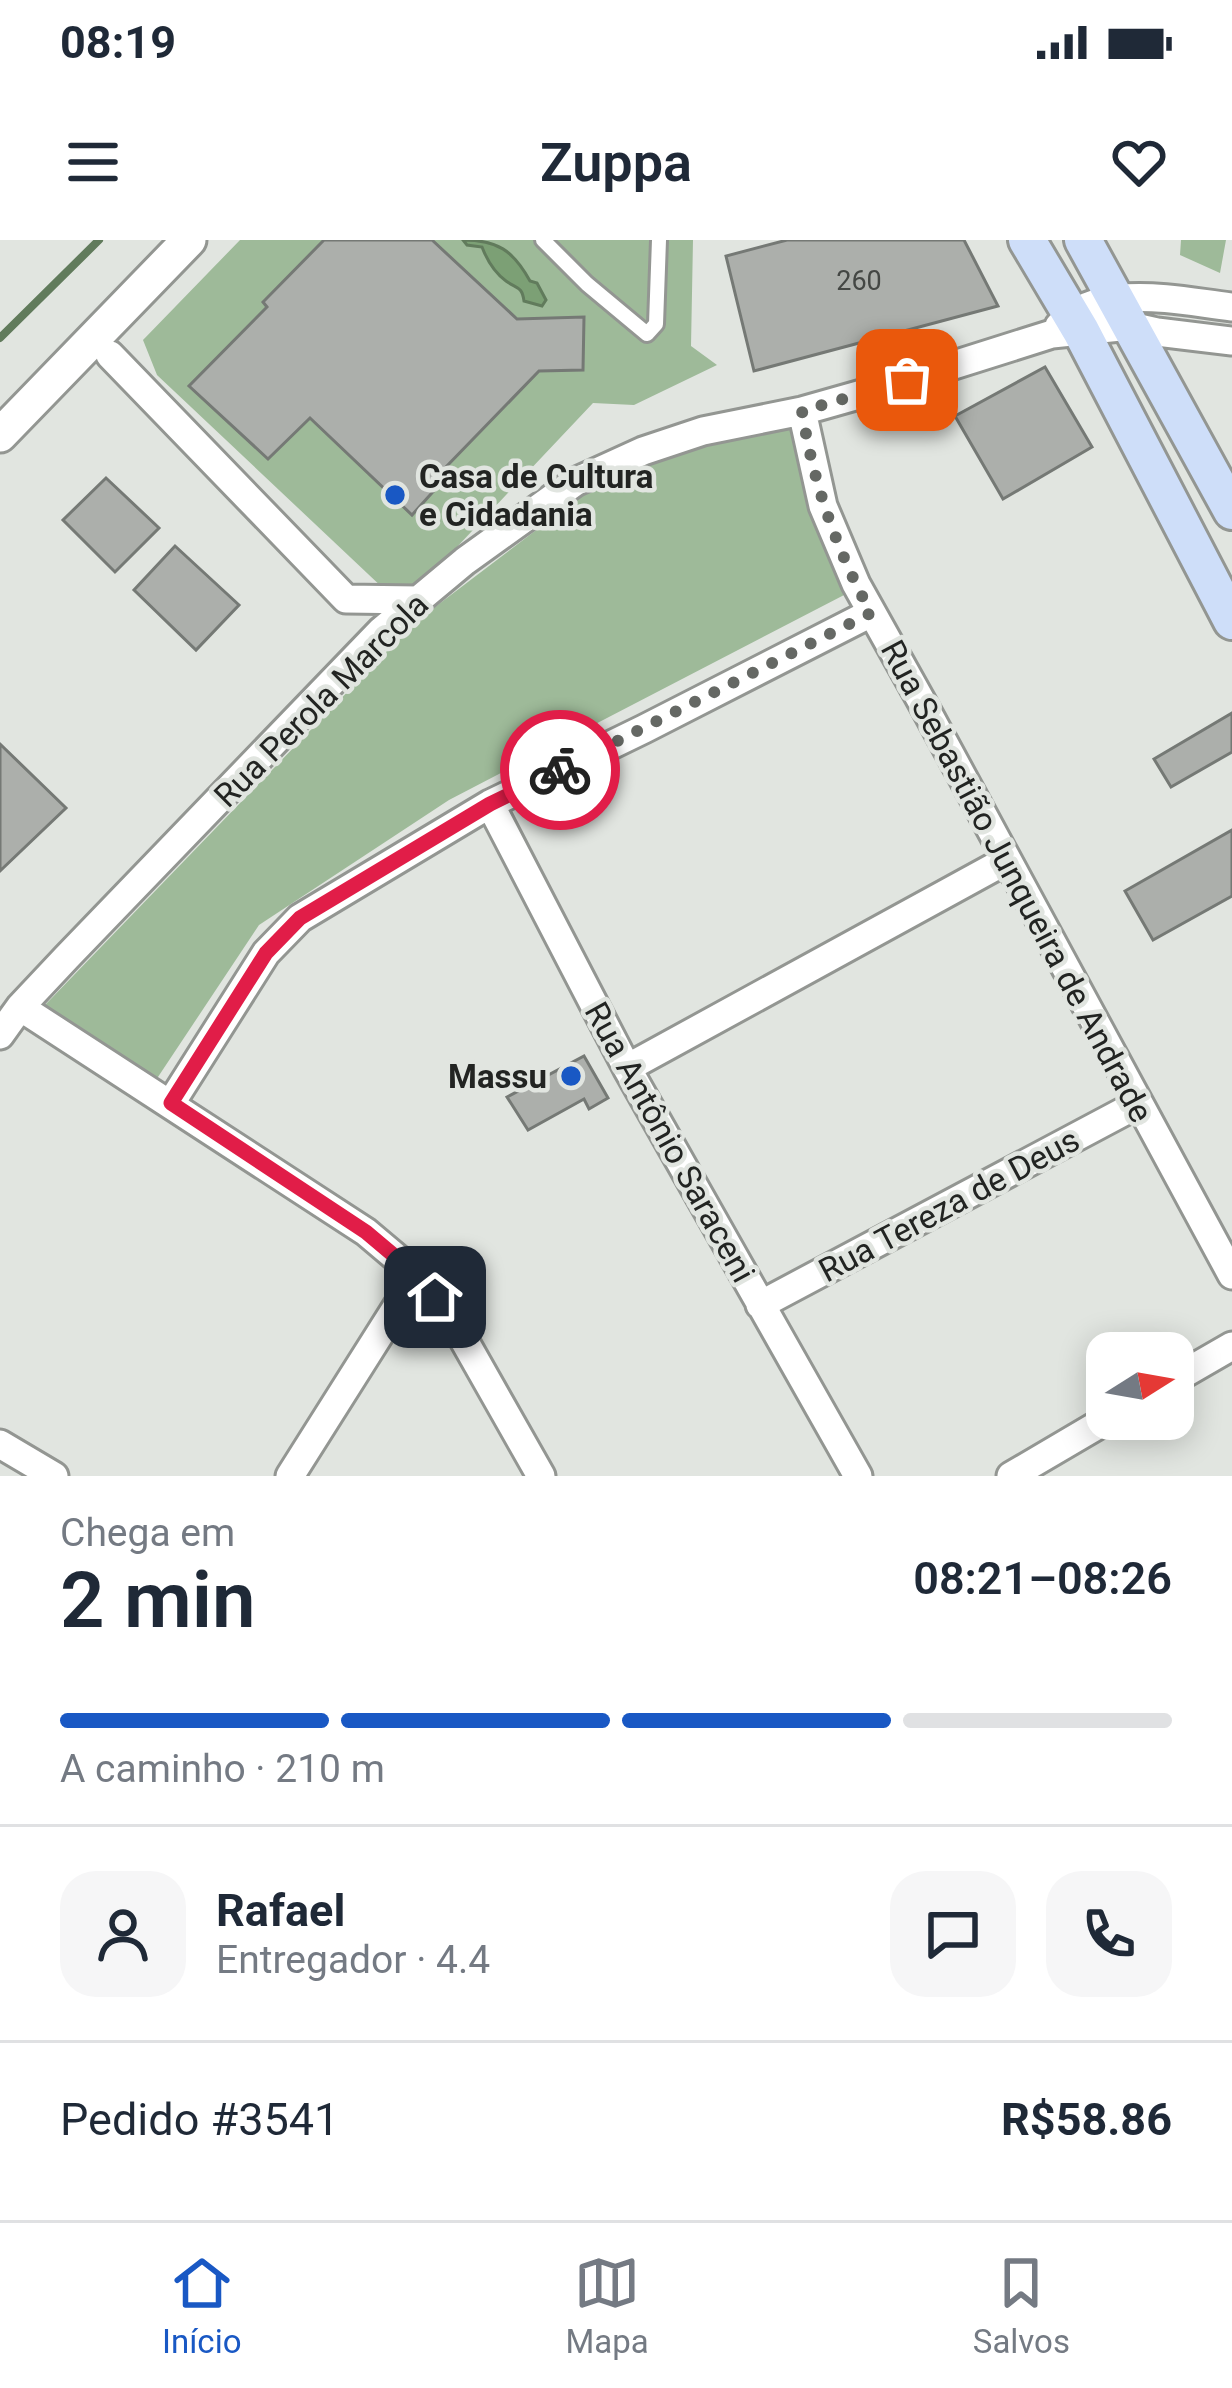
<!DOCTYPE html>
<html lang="pt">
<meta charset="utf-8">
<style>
:root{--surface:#fff;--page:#f6f6f7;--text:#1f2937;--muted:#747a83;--line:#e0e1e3;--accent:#1958c4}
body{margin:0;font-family:Roboto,sans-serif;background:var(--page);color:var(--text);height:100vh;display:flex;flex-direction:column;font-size:45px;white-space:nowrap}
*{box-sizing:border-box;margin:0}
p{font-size:39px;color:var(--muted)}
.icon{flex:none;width:66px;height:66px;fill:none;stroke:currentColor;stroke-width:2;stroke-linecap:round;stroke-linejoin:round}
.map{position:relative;height:1236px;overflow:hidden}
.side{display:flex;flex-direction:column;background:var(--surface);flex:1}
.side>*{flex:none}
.needle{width:78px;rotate:79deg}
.buttons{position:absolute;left:1086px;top:1092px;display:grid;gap:24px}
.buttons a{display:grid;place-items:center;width:108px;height:108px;border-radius:24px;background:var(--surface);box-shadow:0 6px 30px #0003;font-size:60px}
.pin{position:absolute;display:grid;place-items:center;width:102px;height:102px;color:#fff;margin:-51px;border-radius:24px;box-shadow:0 6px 18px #0006}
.courier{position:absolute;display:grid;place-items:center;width:120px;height:120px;margin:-60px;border:9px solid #e11d48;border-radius:50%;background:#fff;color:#222;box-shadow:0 3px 15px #0007}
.overview em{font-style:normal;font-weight:600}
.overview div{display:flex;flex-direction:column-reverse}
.overview{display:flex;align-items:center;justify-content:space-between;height:204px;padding:0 60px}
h1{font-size:78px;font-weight:600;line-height:90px}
.bar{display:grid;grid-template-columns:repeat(4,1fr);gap:18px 12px;align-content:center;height:144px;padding:0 60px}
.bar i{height:15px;border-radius:9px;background:var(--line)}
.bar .active{background:var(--accent)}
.bar p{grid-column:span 4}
.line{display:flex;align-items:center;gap:30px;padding:0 60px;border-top:3px solid var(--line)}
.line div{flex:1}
.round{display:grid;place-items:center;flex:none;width:126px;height:126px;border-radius:36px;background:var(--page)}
.status{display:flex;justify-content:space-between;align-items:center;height:84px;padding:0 60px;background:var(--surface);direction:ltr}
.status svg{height:33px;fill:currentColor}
header{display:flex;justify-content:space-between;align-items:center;height:156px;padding:0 60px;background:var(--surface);font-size:54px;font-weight:600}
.tab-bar{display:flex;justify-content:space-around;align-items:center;height:168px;border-top:3px solid var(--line);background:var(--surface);font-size:33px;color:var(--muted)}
.tab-bar a{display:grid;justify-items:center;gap:6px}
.tab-bar .active{color:var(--accent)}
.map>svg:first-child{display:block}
.green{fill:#9eba99}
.water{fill:#7ca075;stroke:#617b5c;stroke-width:3}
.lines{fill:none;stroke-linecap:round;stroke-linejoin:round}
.stream{stroke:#617b5c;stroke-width:8}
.building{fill:#acafab;stroke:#757975;stroke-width:3}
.service-casing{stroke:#939692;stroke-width:20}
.minor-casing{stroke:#939692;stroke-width:33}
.tertiary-casing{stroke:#939692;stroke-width:39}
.secondary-casing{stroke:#939692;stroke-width:42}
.service{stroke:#fff;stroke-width:14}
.minor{stroke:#fff;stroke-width:27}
.tertiary{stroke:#fff;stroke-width:33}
.secondary{stroke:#cedef9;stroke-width:36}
.done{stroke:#656864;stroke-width:12;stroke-dasharray:0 21.6}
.route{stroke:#e11d48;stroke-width:15}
.poi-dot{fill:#1958c4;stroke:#e1e5e0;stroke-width:4.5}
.labels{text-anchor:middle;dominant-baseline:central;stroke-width:9;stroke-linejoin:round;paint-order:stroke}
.number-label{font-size:27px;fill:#444744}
.poi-label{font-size:33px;font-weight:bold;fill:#222422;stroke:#e1e5e0;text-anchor:start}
.street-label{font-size:33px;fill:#222422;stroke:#e1e5e0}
</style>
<div class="status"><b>08:19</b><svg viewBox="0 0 49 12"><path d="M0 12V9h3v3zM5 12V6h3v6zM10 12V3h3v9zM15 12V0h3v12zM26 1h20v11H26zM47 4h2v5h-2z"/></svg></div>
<header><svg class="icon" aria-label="menu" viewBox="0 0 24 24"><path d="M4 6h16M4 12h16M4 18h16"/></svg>Zuppa<svg class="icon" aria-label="heart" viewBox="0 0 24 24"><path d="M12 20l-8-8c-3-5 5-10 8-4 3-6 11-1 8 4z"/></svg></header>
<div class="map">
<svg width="1232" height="1236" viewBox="0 0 1232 1236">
<rect width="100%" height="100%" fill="#e1e5e0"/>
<path class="green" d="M240,0H693L691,106L717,125L634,165L593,163L421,345L385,350L157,135L143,100Z
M1181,0H1226L1220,33L1180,15Z
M798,188L846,354L449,560L259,685L152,846L45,765L414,383L577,259L656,216L748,194Z"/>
<path class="water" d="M463,0C497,0 513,10 530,41L537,43L546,60L542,66L524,61C522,46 517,49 506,41C495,33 487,20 482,7L467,5Z"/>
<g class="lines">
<path class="stream" d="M0,98L99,0"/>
</g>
<path class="building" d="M324,0H432L517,79L584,77L583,130L539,131L444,229L449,234L412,275L310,178L268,219L189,146L267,67L263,62Z
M787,0H964L998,66L754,131L726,16Z
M1045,127L1092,207L1003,259L955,176Z
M106,238L159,288L115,332L63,280Z
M175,306L239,365L196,410L134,350Z
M1232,473V512L1171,547L1154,519Z
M0,504L66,568L0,631Z
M1232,590V656L1153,700L1125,651Z
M584,816L608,858L589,869L584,859L528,890L507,857Z"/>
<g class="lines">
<g class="service-casing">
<path id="service" d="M543,0L587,44L647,94L656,84L659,0"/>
</g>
<g class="minor-casing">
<path id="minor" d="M1059,86C1101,41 1177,61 1232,67
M110,115L346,359L418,360
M802,171L823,266L856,344L923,464L1232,1035
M490,564L627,828L858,1236
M20,767L366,992L417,1035L452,1079L541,1236
M0,795L20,767L67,717L381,391L465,321L575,242L643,211L703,191L802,171L862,154L1052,94L1130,86L1157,92L1232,101
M627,828L1007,620
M171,863L266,713L300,678L490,564L644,489L871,373
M760,1065L1138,864
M1173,1140L1232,1106
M0,1204L54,1236
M290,1236L417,1035
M1011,1236L1108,1179"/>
</g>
<g class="tertiary-casing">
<path id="tertiary" d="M0,195L189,0"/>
</g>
<g class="secondary-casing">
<path id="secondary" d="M1027,0L1081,91L1232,381
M1083,0L1232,271"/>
</g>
<use href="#service" class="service"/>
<use href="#minor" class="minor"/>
<use href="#tertiary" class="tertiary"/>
<use href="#secondary" class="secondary"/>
</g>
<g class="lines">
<path class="done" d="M560,530L871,373C836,309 813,242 802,171L907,140"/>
<path class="route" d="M435,1057L417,1035L366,992L171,863L266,713L300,678L490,564L560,530"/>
</g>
<g class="poi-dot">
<circle cx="395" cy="255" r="12"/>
<circle cx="571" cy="836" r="12"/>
</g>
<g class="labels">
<g class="number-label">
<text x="859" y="41">260</text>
</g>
<g class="poi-label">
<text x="419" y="236">Casa de Cultura<tspan x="419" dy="38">e Cidadania</tspan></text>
<text x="547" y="836" text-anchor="end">Massu</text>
</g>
<g class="street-label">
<text transform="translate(321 460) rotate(-45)">Rua Perola Marcola</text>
<text transform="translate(1017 641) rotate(62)">Rua Sebastião Junqueira de Andrade</text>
<text transform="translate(670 902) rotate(61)">Rua Antônio Saraceni</text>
<text transform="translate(949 965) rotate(-28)">Rua Tereza de Deus</text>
</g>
</g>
</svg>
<div class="buttons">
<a><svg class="needle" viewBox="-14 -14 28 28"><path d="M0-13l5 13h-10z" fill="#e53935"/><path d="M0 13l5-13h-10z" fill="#747a83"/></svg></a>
</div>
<div class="pin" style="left:907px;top:140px;background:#ea580c"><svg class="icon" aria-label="bag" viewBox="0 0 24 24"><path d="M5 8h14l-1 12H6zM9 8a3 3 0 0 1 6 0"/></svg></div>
<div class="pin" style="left:435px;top:1057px;background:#1f2937"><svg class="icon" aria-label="home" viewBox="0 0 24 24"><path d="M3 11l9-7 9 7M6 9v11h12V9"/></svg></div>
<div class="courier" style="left:560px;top:530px"><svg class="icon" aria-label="bike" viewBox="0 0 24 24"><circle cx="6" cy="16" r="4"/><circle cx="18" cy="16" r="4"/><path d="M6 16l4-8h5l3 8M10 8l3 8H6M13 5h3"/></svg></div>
</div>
<section class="side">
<div class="overview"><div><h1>2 min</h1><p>Chega em</p></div><em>08:21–08:26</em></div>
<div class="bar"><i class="active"></i><i class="active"></i><i class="active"></i><i></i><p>A caminho · 210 m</p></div>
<div class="line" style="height:216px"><a class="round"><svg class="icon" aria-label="person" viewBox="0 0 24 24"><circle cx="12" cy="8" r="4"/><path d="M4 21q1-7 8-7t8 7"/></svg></a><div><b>Rafael</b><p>Entregador · 4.4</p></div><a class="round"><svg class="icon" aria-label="chat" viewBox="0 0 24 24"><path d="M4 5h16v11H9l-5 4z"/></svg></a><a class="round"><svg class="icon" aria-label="phone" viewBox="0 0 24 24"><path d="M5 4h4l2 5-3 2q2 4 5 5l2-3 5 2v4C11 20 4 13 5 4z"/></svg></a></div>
<div class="line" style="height:156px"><div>Pedido #3541</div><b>R$58.86</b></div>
</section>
<nav class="tab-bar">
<a class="active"><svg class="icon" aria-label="home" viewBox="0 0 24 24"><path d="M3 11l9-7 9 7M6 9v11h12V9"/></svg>Início</a>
<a><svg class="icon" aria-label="map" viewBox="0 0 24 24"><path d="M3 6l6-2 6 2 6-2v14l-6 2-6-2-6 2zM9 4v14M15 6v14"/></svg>Mapa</a>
<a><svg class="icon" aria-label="saved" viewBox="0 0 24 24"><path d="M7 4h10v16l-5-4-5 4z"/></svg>Salvos</a>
</nav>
